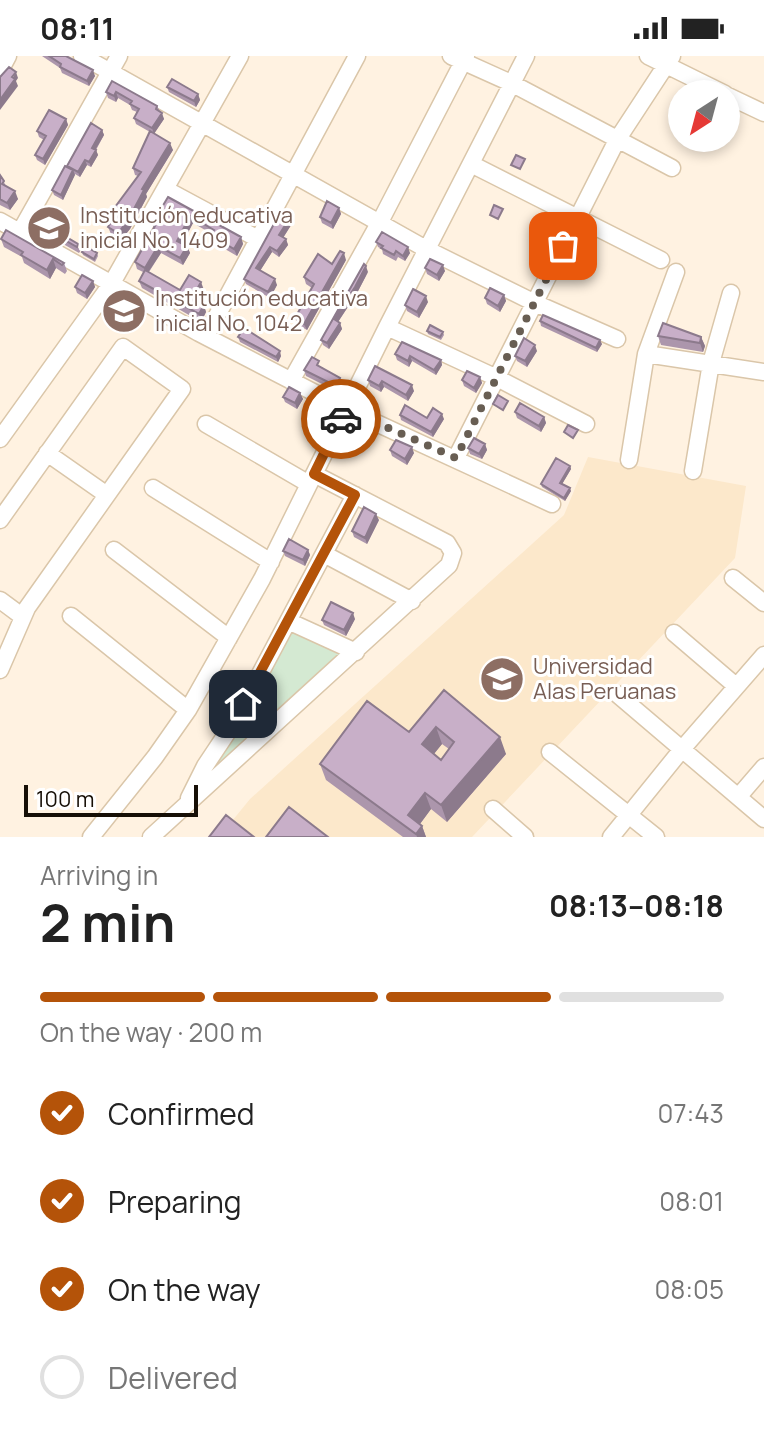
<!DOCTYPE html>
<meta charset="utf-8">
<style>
:root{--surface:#fff;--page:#f6f6f6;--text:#222;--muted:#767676;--line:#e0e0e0;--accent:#b45309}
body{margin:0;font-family:Manrope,sans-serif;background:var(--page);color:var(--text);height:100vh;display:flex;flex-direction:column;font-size:30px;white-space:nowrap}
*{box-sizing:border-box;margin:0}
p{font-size:26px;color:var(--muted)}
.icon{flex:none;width:44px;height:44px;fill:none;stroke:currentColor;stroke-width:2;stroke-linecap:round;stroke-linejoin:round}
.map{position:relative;height:781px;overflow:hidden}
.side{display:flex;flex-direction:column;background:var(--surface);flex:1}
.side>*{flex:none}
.needle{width:52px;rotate:216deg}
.buttons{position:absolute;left:668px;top:24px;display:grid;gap:16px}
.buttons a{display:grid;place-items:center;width:72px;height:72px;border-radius:50%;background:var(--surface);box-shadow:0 4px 12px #0003;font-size:40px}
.scale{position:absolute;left:24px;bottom:20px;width:174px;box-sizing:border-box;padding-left:8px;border:4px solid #160f06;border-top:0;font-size:22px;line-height:28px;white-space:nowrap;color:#160f06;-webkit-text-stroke:6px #fff;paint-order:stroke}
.pin{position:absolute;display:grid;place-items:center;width:68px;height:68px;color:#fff;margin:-34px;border-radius:16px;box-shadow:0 4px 12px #0006}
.courier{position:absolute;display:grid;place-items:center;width:80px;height:80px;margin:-40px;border:6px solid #b45309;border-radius:50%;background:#fff;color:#222;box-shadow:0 2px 10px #0007}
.overview em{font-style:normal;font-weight:700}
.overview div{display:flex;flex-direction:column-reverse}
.overview{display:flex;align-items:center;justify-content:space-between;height:136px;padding:0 40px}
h1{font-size:52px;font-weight:700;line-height:60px}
.bar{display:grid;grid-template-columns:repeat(4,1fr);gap:12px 8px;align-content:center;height:96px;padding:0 40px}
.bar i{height:10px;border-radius:6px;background:var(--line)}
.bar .active{background:var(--accent)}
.bar p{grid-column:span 4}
ol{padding:0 40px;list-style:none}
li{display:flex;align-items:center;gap:24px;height:88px}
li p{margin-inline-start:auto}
li .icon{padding:8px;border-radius:50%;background:var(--accent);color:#fff;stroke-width:4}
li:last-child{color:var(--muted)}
li i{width:44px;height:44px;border:4px solid var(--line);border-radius:50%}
.status{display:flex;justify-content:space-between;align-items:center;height:56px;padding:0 40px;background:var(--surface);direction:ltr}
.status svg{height:22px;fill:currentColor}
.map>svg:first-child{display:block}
.built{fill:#fce8cb}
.green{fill:#d4e9d2}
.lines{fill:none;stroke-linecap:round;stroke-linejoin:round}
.minor-casing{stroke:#dac6a9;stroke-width:19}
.minor{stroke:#fff;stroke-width:16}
.wall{fill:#ac96ac;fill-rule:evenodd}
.shaded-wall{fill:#8c7a8c}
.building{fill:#c8afc8;stroke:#8c7a8c;stroke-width:2;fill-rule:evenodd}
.done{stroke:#685e53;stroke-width:8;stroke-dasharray:0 14.4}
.route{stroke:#b45309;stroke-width:10}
.labels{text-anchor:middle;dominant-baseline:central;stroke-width:6;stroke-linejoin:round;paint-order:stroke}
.education-label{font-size:22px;fill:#785e54;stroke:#fff;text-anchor:start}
</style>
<div class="status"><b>08:11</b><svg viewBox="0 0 49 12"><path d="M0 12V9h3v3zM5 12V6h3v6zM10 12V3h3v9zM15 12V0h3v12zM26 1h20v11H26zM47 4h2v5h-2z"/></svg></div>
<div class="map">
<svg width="764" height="781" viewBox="0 0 764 781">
<rect width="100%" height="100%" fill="#fff2e1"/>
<path class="built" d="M588,401L746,430L735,502L472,781H219L250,743L564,459Z"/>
<path class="green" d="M291,570L347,597L206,724L203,722L234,681Z"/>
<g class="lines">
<g class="minor-casing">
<path id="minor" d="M82,0L426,193L535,247L617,283
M451,0L511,27L672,112
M648,0L725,38
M0,15L8,0
M726,39L764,57
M471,108L661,204
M167,134L258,183
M0,165L199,277L346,353L552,448
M20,176L119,0
M387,271L497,322L586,368
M206,280L357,0
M646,298L764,316
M291,325L382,162L466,0
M206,368L309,428
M0,383L112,227L240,0
M47,397L107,439
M456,402L617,84L672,0
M629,404L646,298L676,216
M693,415L711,307L731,237
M153,432L271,506
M0,464L123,291L182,333L27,552L0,614
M114,494L229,582
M324,498L412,545
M733,522L764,547
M0,544L23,561
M71,560L188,654
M288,565L356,596
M674,577L736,630
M617,638L764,763
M550,696L656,781
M739,740L764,711
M189,742L205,710L235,665L355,439
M493,753L525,781
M91,781L155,701L188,654L262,523L387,271L526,0
M151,781L449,509L453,497L447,487L314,418
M611,781L683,692L764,599"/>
</g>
<use href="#minor" class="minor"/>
</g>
<path class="wall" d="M42,0H66L95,20L89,30L62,17L60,12Z
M112,25L157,50L164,63L154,77L173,94L146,138L147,141L130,173L121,184L111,178L108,171L111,167L105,165L102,158L115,151L138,120L135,119L133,112L150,76L136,68L134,62L137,56L132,54L130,49L118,42L116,46L108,42L106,36Z
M167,31L198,38L200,44L196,51L169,36Z
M66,63L68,69L45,109L37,104L35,99L44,84L39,81L37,75Z
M102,74L104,79L96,94L98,99L91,111L87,109L80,121L75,118L63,144L54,139L52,134L67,110Z
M0,119L6,130L18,143L10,154L0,149Z
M168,141L241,181L243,188L237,200L213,186L211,179L212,178L193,167L182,188L187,190L190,197L183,209L161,197L149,216L180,234H204L200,241L206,256L201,266L142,232L139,225L143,216L137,213L135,206L154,172L152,168Z
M339,152L341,158L333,173L322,167L320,161Z
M281,155L293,166L283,182L286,183L288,189L279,201L272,196L260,215L277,229L270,242L246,228L244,223Z
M33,166L63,176L62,178L81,194L79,197L35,172Z
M1,183L64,207L67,215L65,218L56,212L50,223L24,207L22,201L4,191Z
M376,186L410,197L405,205L398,201L396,205L383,198L382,193L378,191Z
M82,196L97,197L98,200L95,206L83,199Z
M346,204L307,274L298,269L295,262L312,232L306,228L304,221L332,208Z
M425,212L445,215L439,225L427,218Z
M368,216L357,237L338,266L340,267L342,273L329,293L323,289L321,284Z
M93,225L95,231L87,243L77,237L75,231Z
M504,239L506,245L500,256L487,248L485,242Z
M428,246L419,262L407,255L405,249Z
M540,265L602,288L597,296L541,270Z
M427,275L443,276L444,279L441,284L428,278Z
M658,280L701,281L705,290L703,296L661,289Z
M238,281L281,300L278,306L240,286Z
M537,295L527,311L517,305L515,300Z
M395,298L441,304L442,309L436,319L412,305L409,311L397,304Z
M375,310L414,335L408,345L384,331L381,336L370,330L368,324Z
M322,311L343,328L338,336L306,320L304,314Z
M480,321L482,327L476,337L464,330L462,324Z
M300,337L303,343L297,353L285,346L283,341Z
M515,356L544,361L546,367L541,376L517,362Z
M400,359L427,362L444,363L433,381L401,364Z
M485,388L487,394L482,403L470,398L468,392Z
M390,394L414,397L407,409L392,400Z
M570,410L571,413L562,428L571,435L565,445L542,431L541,428Z
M379,464L367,488L354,481L352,475Z
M308,494L310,499L305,510L285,500L283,495Z
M355,563L346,580L324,569L322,564Z
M444,634L506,698L447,766L431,753L420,768L422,770L426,781H403L326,724L320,708L409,676ZM442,688L449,693L441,704L434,698Z"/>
<path class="shaded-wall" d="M93,14L95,20L89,30L87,25Z
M16,16L18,22L16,25L18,30L0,54V44Z
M116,36L118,42L116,46L114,40Z
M198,38L200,44L196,51L194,45Z
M162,57L164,63L154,78L152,72Z
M66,63L68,69L45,109L43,103Z
M102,74L104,79L94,96L92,92Z
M170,87L173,94L146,138L147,141L130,173L121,184L118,177L142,133Z
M96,94L98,99L91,111L89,106Z
M85,104L87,109L80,121L78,116Z
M73,114L75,119L63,144L61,139Z
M15,135L18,143L10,154L7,147Z
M339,152L341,158L333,173L331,167Z
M190,160L193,167L180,192L177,185Z
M291,160L293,166L281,185L279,179Z
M241,181L243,188L237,200L234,193Z
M286,183L288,189L279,201L277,195Z
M158,190L161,197L147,218L145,212Z
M187,190L190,197L183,209L180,202Z
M270,191L272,196L258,218L256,212Z
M408,191L410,197L405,205L403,200Z
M344,197L346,204L307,274L304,268Z
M53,203L56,212L50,223L47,214Z
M443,209L445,215L439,225L437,219Z
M366,210L368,216L357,237L336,269L334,263Z
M275,223L277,229L270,242L268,236Z
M93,225L95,231L87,243L85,237Z
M201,226L204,234L200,241L202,248L200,252L195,237Z
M504,239L506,245L500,256L498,250Z
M426,240L428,246L419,262L417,256Z
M204,249L206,256L201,266L199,258Z
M340,267L342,273L329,293L327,287Z
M701,281L705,290L703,296L700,287Z
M600,284L602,288L597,296L596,292Z
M535,289L537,295L527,311L525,305Z
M280,295L281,300L278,306L276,301Z
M410,300L412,305L409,311L408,305Z
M441,304L442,309L436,319L434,314Z
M480,321L482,327L476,337L474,332Z
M340,322L343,328L338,336L336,330Z
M382,325L384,331L381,336L379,330Z
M412,329L414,335L408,345L406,339Z
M300,337L303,343L297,353L295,347Z
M442,358L444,363L433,381L431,376Z
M544,361L546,367L541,376L539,370Z
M485,388L487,394L482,403L479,398Z
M412,391L414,397L407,409L405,403Z
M570,410L571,413L561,430L560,427Z
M570,432L571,435L565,445L564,442Z
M376,458L379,464L367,488L365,482Z
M308,494L310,499L305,510L303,504Z
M353,557L355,563L346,580L344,574Z
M436,671L442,688L428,705L422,688Z
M500,681L506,698L447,766L441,749Z
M425,737L431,753L414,776L408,759Z
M422,770L426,781H417L416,778Z"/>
<path class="building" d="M49,0H66L93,14L87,25L60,11L61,8Z
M9,11L16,16L12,21L15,23L0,44V21Z
M172,23L198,38L194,45L167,31Z
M112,25L157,50L156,53L162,57L152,72L134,62L139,53L130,48L132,45L116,36L114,40L106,36Z
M49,54L66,63L43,103L35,99L46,80L37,75Z
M91,67L102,74L92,92L96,94L89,106L85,104L78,116L67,110Z
M150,75L170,87L142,133L144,134L127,166L118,177L108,171L113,163L102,158L115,151L141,116L133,112Z
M516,99L525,103L520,113L511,109Z
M65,110L73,114L61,139L52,134Z
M0,119L4,125L2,128L15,135L7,147L0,143Z
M168,141L241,181L234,193L211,179L214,174L190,160L177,185L187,190L180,202L158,190L145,212L135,206L155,170L152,168Z
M327,145L339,152L331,167L320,161Z
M494,149L503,153L498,163L490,159Z
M281,155L291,160L279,179L286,183L277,195L270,191L256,212L275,223L268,236L244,223Z
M38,158L61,171L58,176L78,188L77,191L33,166Z
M6,174L64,207L62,209L53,203L47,214L21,199L23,196L1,183Z
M382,176L408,191L403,200L396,195L394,199L381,192L383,190L376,186Z
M85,190L97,197L94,203L82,196Z
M340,195L344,197L304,268L295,262L314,228L304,221L318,198L332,208Z
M430,203L443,209L437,219L425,212Z
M364,208L366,210L355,231L334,263L340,267L327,287L321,284Z
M145,214L180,234L189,219L201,226L195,237L200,240L197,245L204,249L199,258L139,225Z
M82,219L93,225L85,237L75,231Z
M490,232L504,239L498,250L485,242Z
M413,233L426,240L417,256L405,249Z
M118,242L128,247L126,251L116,246Z
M543,259L600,284L596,292L540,265Z
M663,267L701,281L700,287L658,280Z
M430,269L443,276L440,281L427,275Z
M244,272L280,295L276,301L238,281Z
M524,282L535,289L525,305L515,300Z
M402,286L441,304L434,314L410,300L408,305L395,298Z
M312,301L319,305L317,309L340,322L336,330L304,314Z
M375,310L412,329L406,339L382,325L379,330L368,324Z
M467,315L480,321L474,332L462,324Z
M289,331L300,337L295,347L283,341Z
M498,339L508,345L503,354L493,348Z
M520,347L544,361L539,370L515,356Z
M405,349L427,362L433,352L442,358L431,376L400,359Z
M568,369L578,374L573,382L564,376Z
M474,382L485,388L479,398L468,392Z
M396,384L412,391L405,403L390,394Z
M556,402L570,410L560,427L570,432L564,442L541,428Z
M364,451L376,458L365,482L352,475Z
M289,483L308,494L303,504L283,495Z
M331,546L353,557L344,574L322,564Z
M444,634L500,681L441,749L425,737L408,759L422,770L416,778L320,708L367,645L409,676ZM436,671L454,686L441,704L422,688Z
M289,751L328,781H266Z
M226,759L254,781H209Z"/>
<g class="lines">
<path class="done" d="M341,363L346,353L456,402L563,190"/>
<path class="route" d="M243,648L355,439L314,418L341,363"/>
</g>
<defs>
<g id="school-disc" transform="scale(2.3)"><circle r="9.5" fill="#8d6e63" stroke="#fff"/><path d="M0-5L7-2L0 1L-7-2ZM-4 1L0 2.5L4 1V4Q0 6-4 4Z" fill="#fff"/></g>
<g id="university-disc" transform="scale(2.3)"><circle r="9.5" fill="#8d6e63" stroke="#fff"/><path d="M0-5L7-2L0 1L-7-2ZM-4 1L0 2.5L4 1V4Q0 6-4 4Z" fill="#fff"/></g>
</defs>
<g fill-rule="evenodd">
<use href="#school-disc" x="49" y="172"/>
<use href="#school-disc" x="124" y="255"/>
<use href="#university-disc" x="502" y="623"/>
</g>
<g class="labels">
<g class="education-label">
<text x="80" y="159">Institución educativa<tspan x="80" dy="25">inicial No. 1409</tspan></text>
<text x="155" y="242">Institución educativa<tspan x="155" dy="25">inicial No. 1042</tspan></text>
<text x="533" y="610">Universidad<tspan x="533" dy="25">Alas Peruanas</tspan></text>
</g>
</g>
</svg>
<div class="buttons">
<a><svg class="needle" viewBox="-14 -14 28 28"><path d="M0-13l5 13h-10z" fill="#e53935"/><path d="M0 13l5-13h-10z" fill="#767676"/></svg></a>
</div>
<div class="scale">100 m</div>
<div class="pin" style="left:563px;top:190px;background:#ea580c"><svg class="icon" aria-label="bag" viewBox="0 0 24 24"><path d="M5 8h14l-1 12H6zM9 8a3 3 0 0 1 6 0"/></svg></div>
<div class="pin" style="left:243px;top:648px;background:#1f2937"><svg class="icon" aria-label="home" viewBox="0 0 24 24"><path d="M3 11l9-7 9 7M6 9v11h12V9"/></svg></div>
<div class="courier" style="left:341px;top:363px"><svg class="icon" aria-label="car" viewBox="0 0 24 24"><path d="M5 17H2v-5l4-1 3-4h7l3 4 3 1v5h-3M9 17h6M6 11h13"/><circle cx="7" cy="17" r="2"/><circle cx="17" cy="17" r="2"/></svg></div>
</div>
<section class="side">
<div class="overview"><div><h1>2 min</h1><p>Arriving in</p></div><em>08:13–08:18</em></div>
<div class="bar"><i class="active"></i><i class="active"></i><i class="active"></i><i></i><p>On the way · 200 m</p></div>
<ol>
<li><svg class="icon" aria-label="check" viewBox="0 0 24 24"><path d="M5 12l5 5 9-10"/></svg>Confirmed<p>07:43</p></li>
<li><svg class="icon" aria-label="check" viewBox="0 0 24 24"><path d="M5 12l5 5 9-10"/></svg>Preparing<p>08:01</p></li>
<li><svg class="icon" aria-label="check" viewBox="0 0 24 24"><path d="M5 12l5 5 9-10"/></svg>On the way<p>08:05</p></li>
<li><i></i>Delivered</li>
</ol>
</section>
